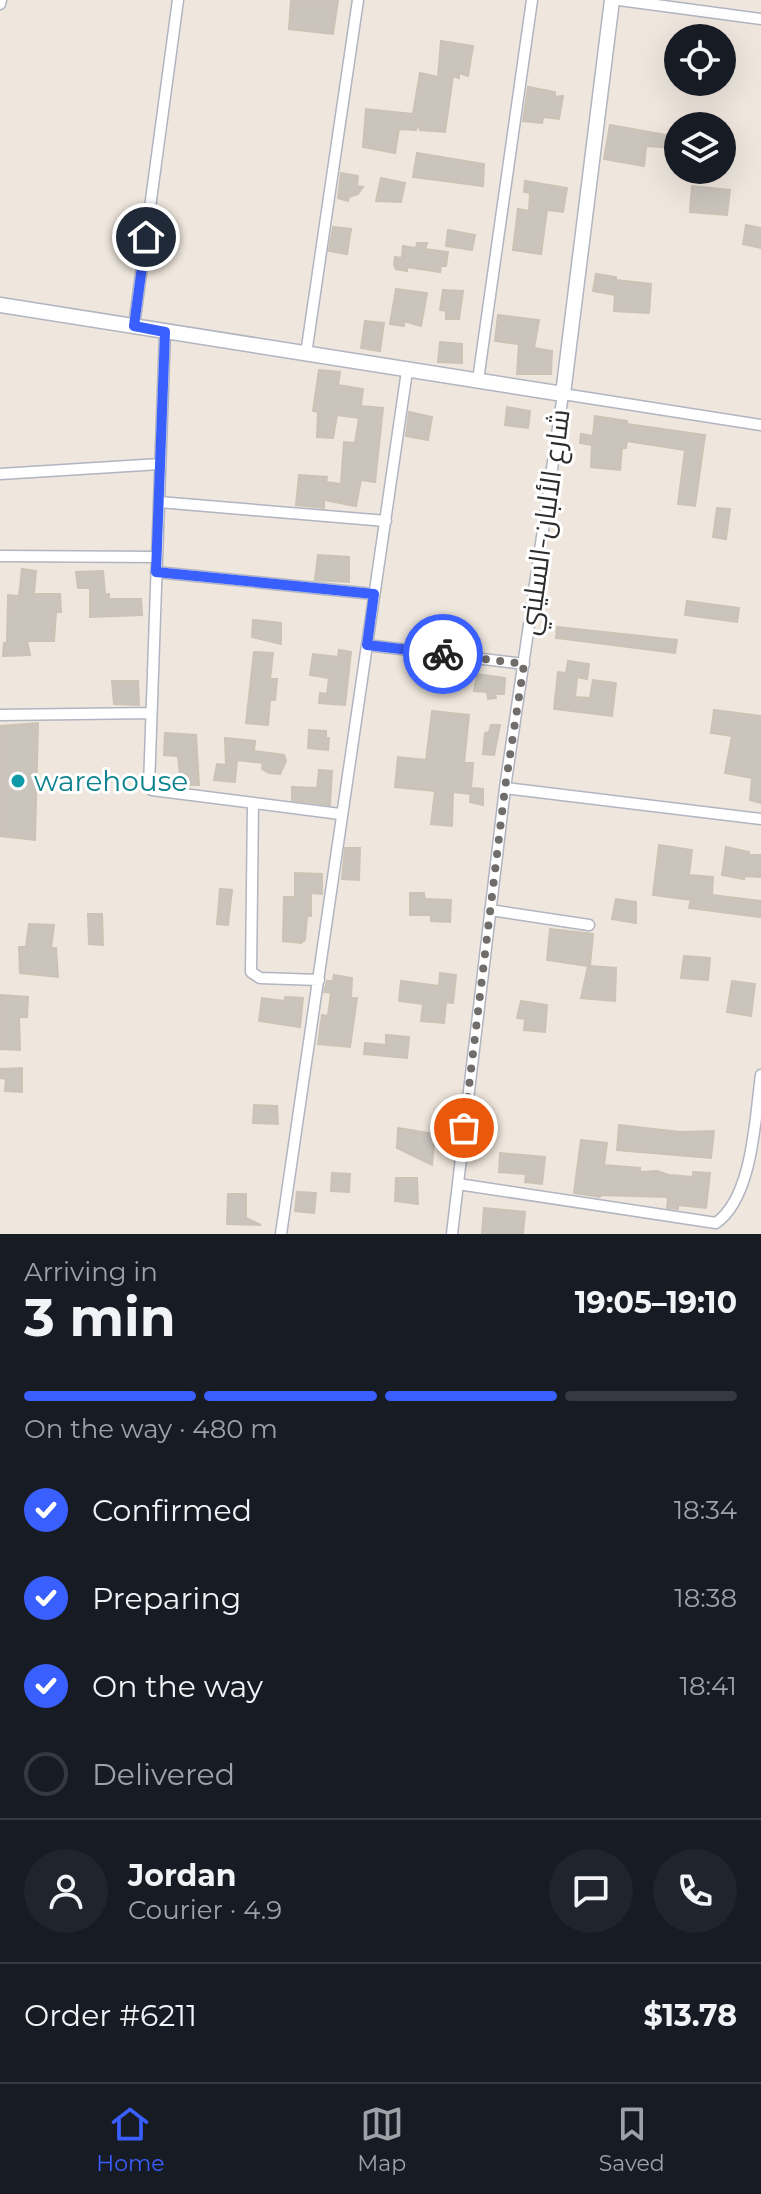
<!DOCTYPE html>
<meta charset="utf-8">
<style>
:root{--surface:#171b24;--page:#20242c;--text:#f1f3f6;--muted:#9ea1a6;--line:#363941;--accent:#3a5fff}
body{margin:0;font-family:Montserrat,Cairo,sans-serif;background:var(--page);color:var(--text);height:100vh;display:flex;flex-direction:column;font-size:30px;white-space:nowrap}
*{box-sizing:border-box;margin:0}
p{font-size:26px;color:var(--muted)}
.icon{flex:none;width:44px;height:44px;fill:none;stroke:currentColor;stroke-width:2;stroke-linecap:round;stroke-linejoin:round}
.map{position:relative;height:1234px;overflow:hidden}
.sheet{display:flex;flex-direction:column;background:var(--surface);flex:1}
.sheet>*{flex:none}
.controls{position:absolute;left:664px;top:24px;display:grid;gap:16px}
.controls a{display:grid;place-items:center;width:72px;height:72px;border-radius:50%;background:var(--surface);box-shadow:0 8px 32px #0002;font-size:40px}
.pin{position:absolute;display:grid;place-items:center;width:68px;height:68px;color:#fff;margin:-34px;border:4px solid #fff;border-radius:50%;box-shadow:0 2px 8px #0007}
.courier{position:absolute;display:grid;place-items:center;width:80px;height:80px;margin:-40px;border:6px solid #3a5fff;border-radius:50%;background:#fff;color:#222;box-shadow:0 2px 10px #0007}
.head em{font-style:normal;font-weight:700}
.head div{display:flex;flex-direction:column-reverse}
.head{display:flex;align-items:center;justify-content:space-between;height:136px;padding:0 24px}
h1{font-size:52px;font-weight:700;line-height:60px}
.bar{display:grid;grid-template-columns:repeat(4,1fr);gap:12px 8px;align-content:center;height:96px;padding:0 24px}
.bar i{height:10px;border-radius:6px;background:var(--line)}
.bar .selected{background:var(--accent)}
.bar p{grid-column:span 4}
.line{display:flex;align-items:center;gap:20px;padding:0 24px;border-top:2px solid var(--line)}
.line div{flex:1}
.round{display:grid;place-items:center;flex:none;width:84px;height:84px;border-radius:42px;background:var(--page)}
ol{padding:0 24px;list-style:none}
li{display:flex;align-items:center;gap:24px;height:88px}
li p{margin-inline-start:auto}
li .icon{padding:8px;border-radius:50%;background:var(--accent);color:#fff;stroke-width:4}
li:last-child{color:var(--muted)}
li i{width:44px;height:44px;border:4px solid var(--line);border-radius:50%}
.dock{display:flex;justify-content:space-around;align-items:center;height:112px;border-top:2px solid var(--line);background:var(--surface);font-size:22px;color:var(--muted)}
.dock a{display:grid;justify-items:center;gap:4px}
.dock .selected{color:var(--accent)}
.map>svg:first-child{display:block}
.building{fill:#cac4bd;stroke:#cbc3b6;stroke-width:2}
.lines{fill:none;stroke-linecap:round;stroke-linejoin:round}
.street-casing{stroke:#b1b4c1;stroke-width:13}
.secondary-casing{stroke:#b1b4c1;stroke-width:17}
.street{stroke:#fff;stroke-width:10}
.secondary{stroke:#fff;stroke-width:14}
.done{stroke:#706d6a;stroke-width:8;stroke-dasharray:0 14.4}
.route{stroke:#3a5fff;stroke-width:10}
.culture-dot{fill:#0f9aa8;stroke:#fff;stroke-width:3}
.labels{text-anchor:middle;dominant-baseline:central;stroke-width:6;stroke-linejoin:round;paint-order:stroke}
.street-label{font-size:28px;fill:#2c2c2c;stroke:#fff}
.culture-label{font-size:28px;fill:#0d838f;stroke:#fff;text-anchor:start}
</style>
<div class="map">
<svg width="761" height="1234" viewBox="0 0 761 1234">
<rect width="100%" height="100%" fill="#efe7dd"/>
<path class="building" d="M291,0H338L333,34L289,29Z
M441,41L473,46L468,76L459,73V78L453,76L445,132L420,130V122L416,130L399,129L395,153L363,147L366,109L413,114L420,73L438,77Z
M528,87L555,92V97L563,96L559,119L543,117L542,123L523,121Z
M610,125L678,137V148L646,146L644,166L604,159Z
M417,153L484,164L483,186L413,177Z
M341,173L358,176L357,186L363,187L358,194L349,197L348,201L338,198Z
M381,178L405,183L401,202L376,201Z
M525,181L567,188L563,212L547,210L541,254L513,250L518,209L529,211L530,193L524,192Z
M692,186L730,190L727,215L690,212Z
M746,225L761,228V248L743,244Z
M333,227L351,229L347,254L329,251Z
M448,230L475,235L472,250L446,246Z
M417,243H427L425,249L448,252L446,266H441L440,272L407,267V271L396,269L394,265L395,257L402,258L403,246L416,248Z
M596,274L616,277V280L651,284L649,313L614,311L615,295L593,291Z
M396,289L427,293L421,326L404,321V326L390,324Z
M443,290L463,291L459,319H446V311L440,310Z
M498,315L539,320L534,348L552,351L551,374H517L519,344L495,341Z
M365,321L384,323L380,351L361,348Z
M440,342L462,344V363L438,362Z
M319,370L340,372L338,385L363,389L361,406L383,408L375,482L361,480L356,506L324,500V508L296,505L299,475L327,477L326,482L341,484L344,442L355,443L359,418L337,415L333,438L317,437L318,412L313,411Z
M507,407L530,411L528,428L505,425Z
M409,412L432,417L428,440L406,436Z
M595,416L627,421V424L705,435L695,506L678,504L685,450L627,441L626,448H622L620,470L591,467L592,445L580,443L581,434L593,436Z
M717,508L730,509L726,539L713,537Z
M318,555L349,557V582L315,580Z
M22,569L36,571L34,594H60L61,612H56L54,641H27L30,655L3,656L4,643H7L8,595L19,596Z
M103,571L105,594H109V599H141L142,615L90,617V588H78L76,572Z
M687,601L739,608L737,622L685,615Z
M253,620L281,623V644L252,637Z
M557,627L677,640L675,653L556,638Z
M339,650L351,652L345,705L319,703L320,693L327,694L329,678L310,675L313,654L338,657Z
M254,652L273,653L270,679H277L275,700H270L268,725L246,723Z
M568,661L589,664L587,679L577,677L575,697L590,698L593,680L616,683L612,716L554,709L558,672L566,673Z
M477,674L505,678L504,694H495L496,698L488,699L487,692L474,691Z
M112,681H138L139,705L114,704Z
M714,710L761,716V803L750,800L752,778L725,773L732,736L711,733Z
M432,711L469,715L464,763H473L471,788L483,789V805L470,802L471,790L470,794L453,792L452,826L431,824L435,791L395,787L398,757L426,760Z
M38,723L35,840L0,836V726Z
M491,725H500L494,755L483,754L485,733L489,732Z
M309,730L326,731V738H329L328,750L308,748Z
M165,733L196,735L199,785H181L178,756L164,755Z
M225,738L255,741L254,751L284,755L286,761L280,774L269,773L262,769L263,763L237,760L235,782L214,780L217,764L226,765Z
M319,770L332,771L330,805L292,800V787L317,788Z
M659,845L692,850L689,875L713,877L712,895L761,901L760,917L689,908L691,900L653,895Z
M726,847L749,852V855H761V877L745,876L744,879L722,875Z
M345,848H360L359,880L342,879Z
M295,873L322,874V894L311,893V916H307L305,940L301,943L283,941L284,897H295Z
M220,889L232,890L228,925L217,924Z
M410,893H424L425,899L451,900L450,922L431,921V915H410Z
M616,899L636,902V923L612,919Z
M88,914H102L103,945L89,944Z
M29,924L54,925L51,948H56L58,977L20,973L19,947H26Z
M550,929L593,934L590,966L616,968L615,1001L581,998L588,966L547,960Z
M684,956L710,958L708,980L681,978Z
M440,973L456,975L453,1003L446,1002L444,1023L421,1021L423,1004L399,1001L401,981L439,986Z
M334,975L352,978L351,998H357L350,1047L318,1044L322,1015L328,1016L331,993L324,992L326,984L327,981H333Z
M732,981L755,984L751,1016L727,1012Z
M0,995L28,997L27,1017H19L20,1050L0,1049Z
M285,997L303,998L300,1027L259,1021L262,998L285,1001Z
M521,1001L547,1005L545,1032L524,1030L525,1019L517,1018Z
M386,1035L409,1037L407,1058L364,1054L365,1043L386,1045Z
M22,1068V1092L5,1091L6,1079L0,1078V1069Z
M254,1105L277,1106L278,1124L253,1123Z
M619,1125L680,1132L714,1131L711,1158L617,1150Z
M398,1128L435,1134L432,1165L397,1148Z
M581,1140L607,1143L604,1165L640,1168V1172L657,1171L669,1175L693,1177V1172L710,1173L706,1208L678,1205V1209L667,1208L668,1197L601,1195L600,1197L574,1193Z
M500,1153L545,1157L542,1184L525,1182L526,1174L499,1172Z
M332,1173L350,1174L349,1192L331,1191Z
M396,1178H417L418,1204L395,1201Z
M297,1192L316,1193L314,1213L295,1211Z
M228,1194H246V1218L261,1225L227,1224Z
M484,1208L525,1212L523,1234H482Z"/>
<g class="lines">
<g class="street-casing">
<path id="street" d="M619,0L761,19
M0,4L1,0
M134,326L178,0
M165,332L149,786L152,790L340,814
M306,354L358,0
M478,380L532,0
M0,474L160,464
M159,502L386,521
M0,556L157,557
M156,572L374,594
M367,645L524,664
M0,715L151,713
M505,788L761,819
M253,803L251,972L260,978L319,980
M490,910L589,925
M458,1184L716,1223C753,1197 755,1118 761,1075
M281,1234L407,371
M452,1234L505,788L563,394L761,425"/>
</g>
<g class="secondary-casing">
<path id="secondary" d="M0,305L563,394L612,0"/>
</g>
<use href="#street" class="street"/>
<use href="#secondary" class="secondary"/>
</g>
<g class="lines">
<path class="done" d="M443,654L524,664L505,788L464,1128"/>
<path class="route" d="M146,237L134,326L165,332L156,572L374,594L367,645L443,654"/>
</g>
<circle class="culture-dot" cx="18" cy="781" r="8"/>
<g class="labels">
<g class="street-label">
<text transform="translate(544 522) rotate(-82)">شارع الألبان-السليني</text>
</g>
<g class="culture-label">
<text x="34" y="781">warehouse</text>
</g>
</g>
</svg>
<div class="controls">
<a><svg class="icon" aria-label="locate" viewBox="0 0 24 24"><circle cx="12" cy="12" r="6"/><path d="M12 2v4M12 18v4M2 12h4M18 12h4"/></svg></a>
<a><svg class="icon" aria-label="layers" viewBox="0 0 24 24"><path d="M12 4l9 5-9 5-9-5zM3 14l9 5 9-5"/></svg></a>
</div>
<div class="pin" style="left:464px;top:1128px;background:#ea580c"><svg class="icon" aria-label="bag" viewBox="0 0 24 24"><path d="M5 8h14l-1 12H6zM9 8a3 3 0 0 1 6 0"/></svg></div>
<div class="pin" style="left:146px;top:237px;background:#1f2937"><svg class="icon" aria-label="home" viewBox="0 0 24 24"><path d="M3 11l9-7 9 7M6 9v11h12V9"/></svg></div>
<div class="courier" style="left:443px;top:654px"><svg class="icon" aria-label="bike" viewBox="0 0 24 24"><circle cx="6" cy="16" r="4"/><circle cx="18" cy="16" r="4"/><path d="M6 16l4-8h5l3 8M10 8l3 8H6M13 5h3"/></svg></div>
</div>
<section class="sheet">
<div class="head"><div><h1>3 min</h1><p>Arriving in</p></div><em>19:05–19:10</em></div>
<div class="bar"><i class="selected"></i><i class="selected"></i><i class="selected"></i><i></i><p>On the way · 480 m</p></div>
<ol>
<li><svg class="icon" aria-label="check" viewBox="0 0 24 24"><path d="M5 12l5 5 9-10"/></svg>Confirmed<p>18:34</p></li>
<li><svg class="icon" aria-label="check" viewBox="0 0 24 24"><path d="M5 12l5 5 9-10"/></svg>Preparing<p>18:38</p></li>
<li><svg class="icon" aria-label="check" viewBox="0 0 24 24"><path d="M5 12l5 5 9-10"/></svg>On the way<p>18:41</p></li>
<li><i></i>Delivered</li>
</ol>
<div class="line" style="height:144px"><a class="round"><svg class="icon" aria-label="person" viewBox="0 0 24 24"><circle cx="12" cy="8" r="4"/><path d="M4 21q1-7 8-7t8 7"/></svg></a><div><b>Jordan</b><p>Courier · 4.9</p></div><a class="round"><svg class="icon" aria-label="chat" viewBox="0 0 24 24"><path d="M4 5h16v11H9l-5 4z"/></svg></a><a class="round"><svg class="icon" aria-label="phone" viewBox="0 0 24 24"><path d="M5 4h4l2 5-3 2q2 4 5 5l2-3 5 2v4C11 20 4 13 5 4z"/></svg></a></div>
<div class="line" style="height:104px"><div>Order #6211</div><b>$13.78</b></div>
</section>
<nav class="dock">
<a class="selected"><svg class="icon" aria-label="home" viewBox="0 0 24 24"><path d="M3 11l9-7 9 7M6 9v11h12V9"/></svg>Home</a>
<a><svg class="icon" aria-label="map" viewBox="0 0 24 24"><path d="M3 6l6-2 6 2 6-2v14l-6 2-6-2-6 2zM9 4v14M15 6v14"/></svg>Map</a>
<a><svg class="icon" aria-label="saved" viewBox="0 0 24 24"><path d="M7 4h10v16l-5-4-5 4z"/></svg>Saved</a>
</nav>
